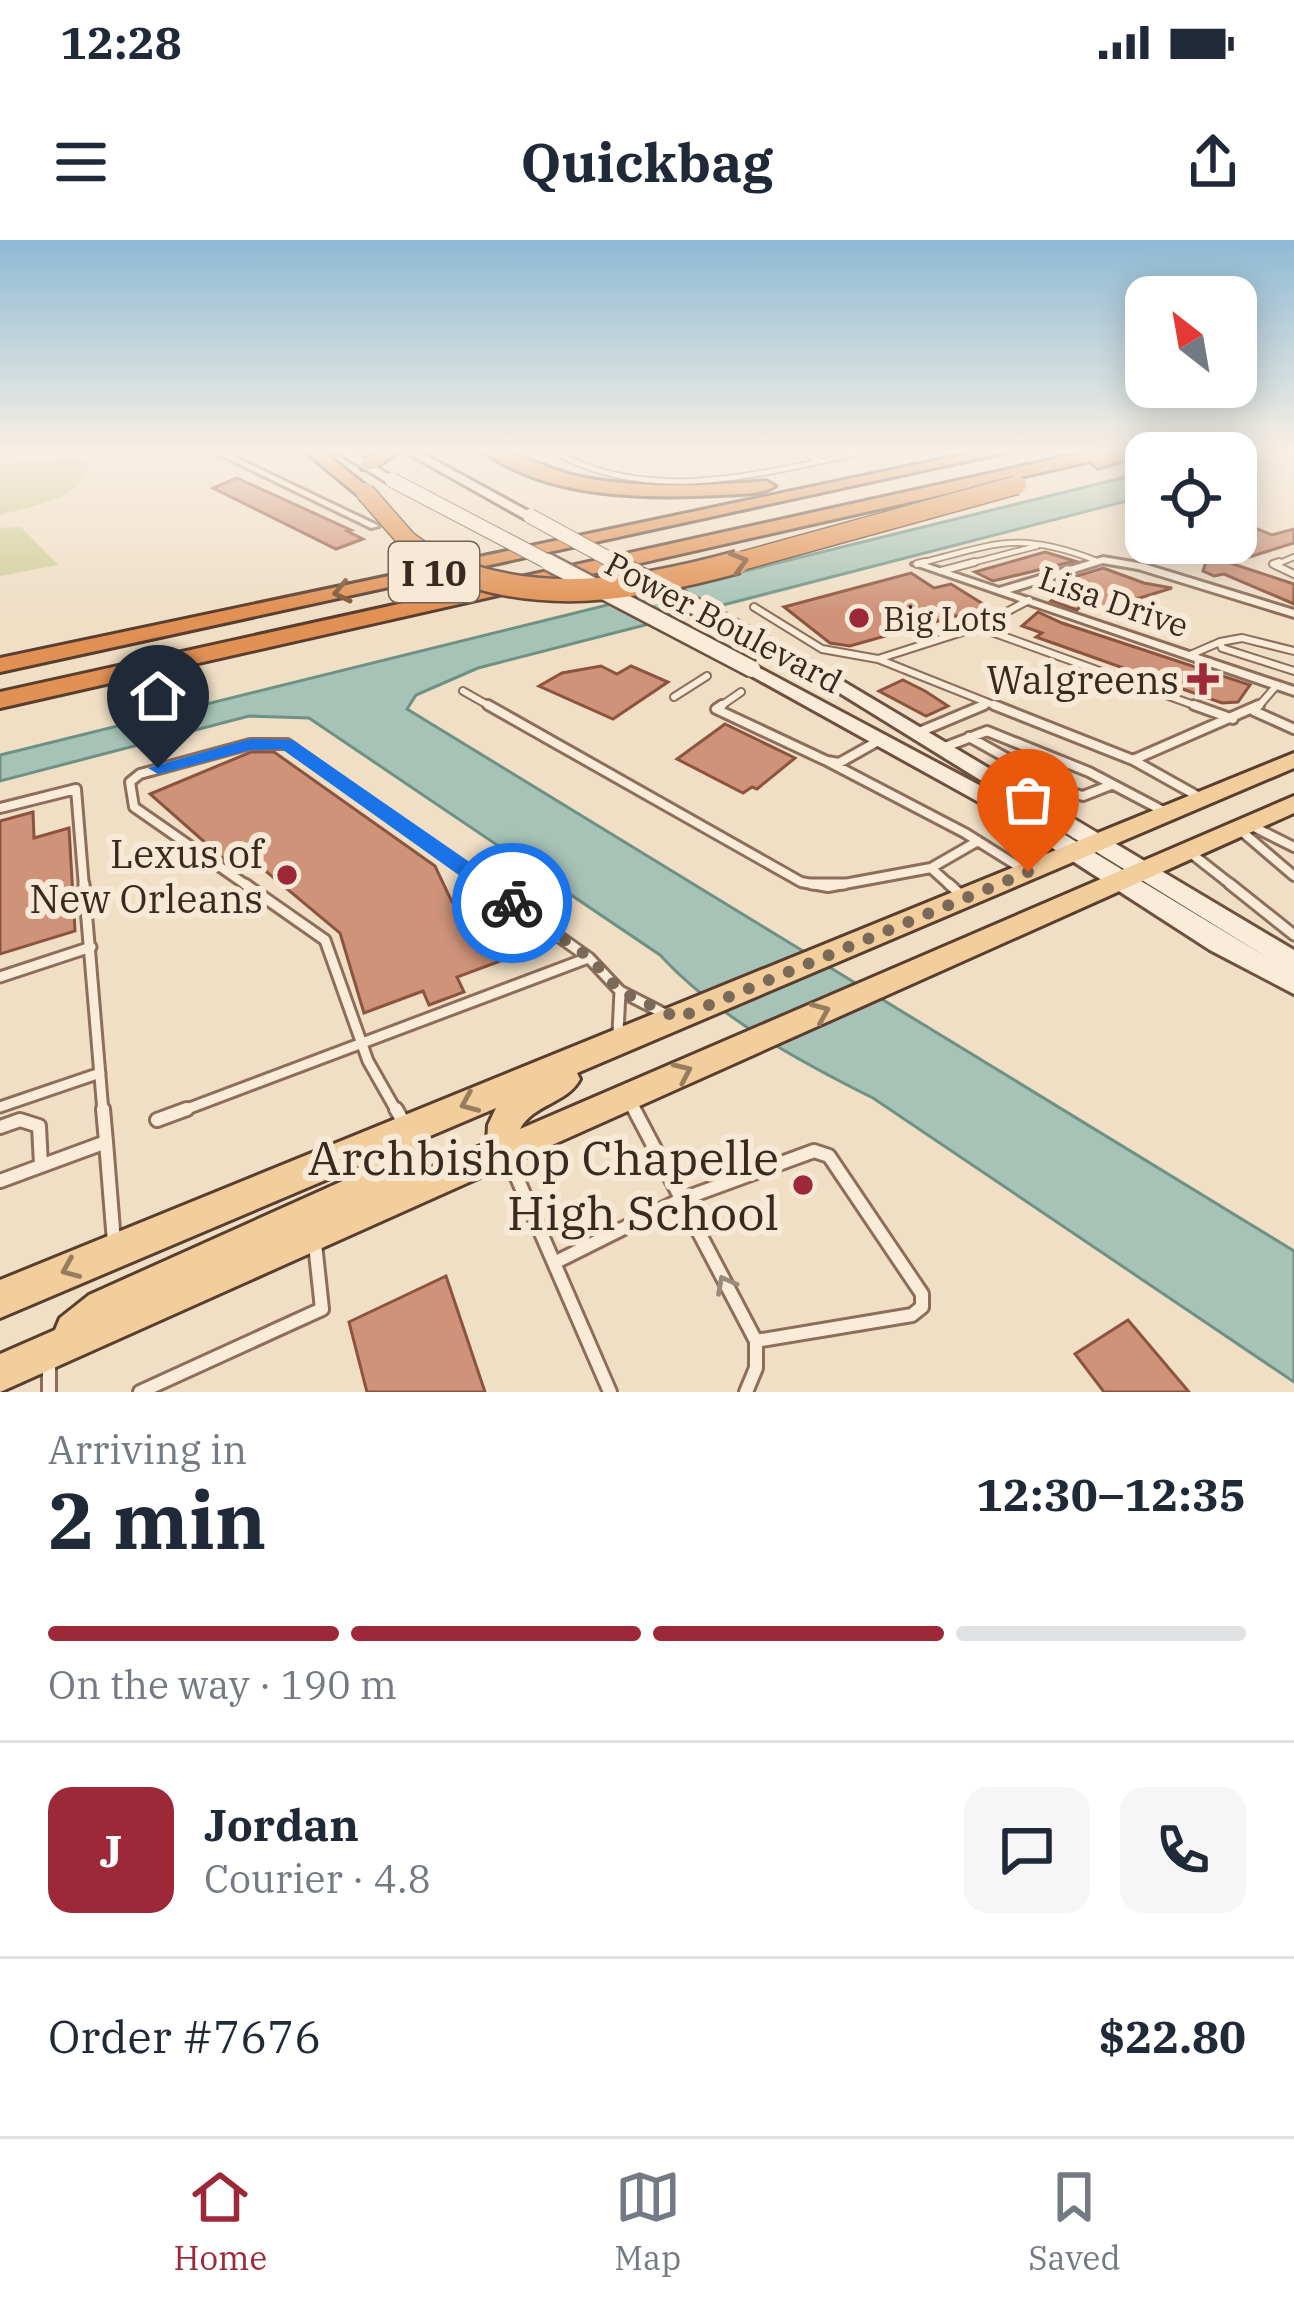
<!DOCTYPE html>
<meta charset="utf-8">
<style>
:root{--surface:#fff;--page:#f6f6f7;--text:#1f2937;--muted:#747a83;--line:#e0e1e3;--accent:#9d2838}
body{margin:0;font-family:"IBM Plex Serif",serif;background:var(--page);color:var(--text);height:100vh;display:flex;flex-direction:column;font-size:45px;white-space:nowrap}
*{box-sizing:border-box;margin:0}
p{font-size:39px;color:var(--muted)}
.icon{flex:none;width:66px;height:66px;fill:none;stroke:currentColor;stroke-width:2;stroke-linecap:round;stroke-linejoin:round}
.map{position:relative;height:1152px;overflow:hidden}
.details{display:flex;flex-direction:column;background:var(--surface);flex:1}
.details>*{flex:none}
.needle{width:78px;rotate:329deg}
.fabs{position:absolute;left:1125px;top:36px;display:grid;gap:24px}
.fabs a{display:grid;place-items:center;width:132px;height:132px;border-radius:24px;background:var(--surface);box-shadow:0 6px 30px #0003;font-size:60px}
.pin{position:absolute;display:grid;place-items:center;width:102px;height:102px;color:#fff;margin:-123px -51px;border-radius:50% 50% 50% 0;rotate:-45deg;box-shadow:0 0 12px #0007}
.pin .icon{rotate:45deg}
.courier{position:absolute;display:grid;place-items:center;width:120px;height:120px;margin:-60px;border:9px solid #1a73e8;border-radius:50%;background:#fff;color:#222;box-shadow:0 3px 15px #0007}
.summary em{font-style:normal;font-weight:800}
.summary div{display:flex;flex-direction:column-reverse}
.summary{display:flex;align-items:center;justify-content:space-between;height:204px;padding:0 48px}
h1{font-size:78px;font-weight:800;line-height:90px}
.bar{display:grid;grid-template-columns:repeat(4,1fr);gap:18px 12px;align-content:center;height:144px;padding:0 48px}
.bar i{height:15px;border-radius:9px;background:var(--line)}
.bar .active{background:var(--accent)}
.bar p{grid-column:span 4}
.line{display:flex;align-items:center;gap:30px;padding:0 48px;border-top:3px solid var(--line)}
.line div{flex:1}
.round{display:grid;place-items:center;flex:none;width:126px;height:126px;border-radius:24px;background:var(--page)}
.status{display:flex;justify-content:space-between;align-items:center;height:84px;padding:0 60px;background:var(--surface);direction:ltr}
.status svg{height:33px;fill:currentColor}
header{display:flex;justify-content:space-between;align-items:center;height:156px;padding:0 48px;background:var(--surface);font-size:54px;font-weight:800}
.tabs{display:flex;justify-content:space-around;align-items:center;height:168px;border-top:3px solid var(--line);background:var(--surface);font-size:33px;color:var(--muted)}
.tabs a{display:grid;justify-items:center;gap:6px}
.tabs .active{color:var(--accent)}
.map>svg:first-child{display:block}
.green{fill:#cfce99}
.water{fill:#a7c3b7;stroke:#6d9284;stroke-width:3}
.building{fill:#cf937a;stroke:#8c543f;stroke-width:3}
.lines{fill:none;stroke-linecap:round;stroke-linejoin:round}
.service-far4-casing{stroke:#8c6e5a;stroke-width:8}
.service-far3-casing{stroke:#8c6e5a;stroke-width:10}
.service-far2-casing{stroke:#8c6e5a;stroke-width:14}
.service-far1-casing{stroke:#8c6e5a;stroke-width:15}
.service-casing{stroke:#8c6e5a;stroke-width:18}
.minor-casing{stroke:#8c6e5a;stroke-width:6}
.secondary-casing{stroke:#6e503e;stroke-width:6}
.primary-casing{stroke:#593d2f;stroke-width:6}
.motorway-casing{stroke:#593d2f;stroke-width:6}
.service-far4{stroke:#faecd9;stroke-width:4.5}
.service-far3{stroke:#faecd9;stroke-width:6}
.service-far2{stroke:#faecd9;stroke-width:8}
.service-far1{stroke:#faecd9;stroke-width:9}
.service{stroke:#faecd9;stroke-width:12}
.minor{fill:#faecd9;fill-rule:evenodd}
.secondary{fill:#faecd9;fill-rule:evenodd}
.primary{fill:#f3ce9d;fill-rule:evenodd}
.motorway{fill:#e19154;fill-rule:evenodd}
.secondary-bridge-far1-casing{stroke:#6e503e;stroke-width:16;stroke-linecap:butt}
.secondary-bridge-casing{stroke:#6e503e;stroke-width:21;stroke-linecap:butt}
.motorway-bridge-far1-casing{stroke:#593d2f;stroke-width:21;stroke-linecap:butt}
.motorway-bridge-casing{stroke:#593d2f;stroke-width:27;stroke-linecap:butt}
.secondary-bridge-far1{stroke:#faecd9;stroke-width:14}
.secondary-bridge{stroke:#faecd9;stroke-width:16}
.motorway-bridge-far1{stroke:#e19154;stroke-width:18}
.motorway-bridge{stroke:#e19154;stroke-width:22}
.oneway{stroke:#7d5334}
.oneway2{stroke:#977c5e}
.oneway3{stroke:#9a8a7c}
.route{fill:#1a73e8}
.done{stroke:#7a6859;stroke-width:12;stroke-dasharray:0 21.6}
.poi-dot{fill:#9d2838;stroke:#f7e9d5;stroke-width:4.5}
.labels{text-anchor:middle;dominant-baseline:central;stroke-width:12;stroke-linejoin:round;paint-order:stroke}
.far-street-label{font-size:33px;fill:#3b291f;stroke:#f7e9d5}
.far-poi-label{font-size:33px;fill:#3b291f;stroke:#f7e9d5;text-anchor:start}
.shield{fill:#f7e9d5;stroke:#736356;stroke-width:3}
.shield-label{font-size:36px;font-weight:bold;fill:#3b291f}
.poi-label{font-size:39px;fill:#3b291f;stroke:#f7e9d5;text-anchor:end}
.near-poi-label{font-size:48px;fill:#3b291f;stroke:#f7e9d5;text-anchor:end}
</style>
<div class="status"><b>12:28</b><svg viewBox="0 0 49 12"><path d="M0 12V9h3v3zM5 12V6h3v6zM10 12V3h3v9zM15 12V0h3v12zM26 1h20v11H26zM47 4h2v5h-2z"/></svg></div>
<header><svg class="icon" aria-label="menu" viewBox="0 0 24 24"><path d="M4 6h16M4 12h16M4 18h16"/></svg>Quickbag<svg class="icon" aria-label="share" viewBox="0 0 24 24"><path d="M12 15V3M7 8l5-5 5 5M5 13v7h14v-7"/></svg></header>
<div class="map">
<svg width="1294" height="1152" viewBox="0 0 1294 1152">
<rect width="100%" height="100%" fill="#f0dec5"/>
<path class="green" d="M82,212L88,218C90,260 32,265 0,275V224Z
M21,287L58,325L0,336V288Z"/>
<path class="water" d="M1146,232V256L478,428L416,455L407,469L1294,1011V1142L873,858C799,821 716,776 660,715L309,478L249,476L0,541V515Z"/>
<path class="building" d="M237,238L351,290L347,291L363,299L336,309L213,248Z
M1236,280L1272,295L1294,289V303L1230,323L1294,344V364L1224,334L1214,336L1203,331L1208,316L1180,303H1236Z
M1045,312L1075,321L993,341L975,332Z
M1103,328L1144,343L1172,348L1130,361L1146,370L1120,378L1088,359L1077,370L1051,361L1074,342L1041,347Z
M911,333L934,348L951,344L988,367L850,406L830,403L784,367Z
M1038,372L1062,383L1250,445L1238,462L1222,463L1036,397L1042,393L1022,386Z
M601,426L617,434L631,426L668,442L613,479L539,446L562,433Z
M903,440L925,451L948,466L926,476L879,451Z
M725,484L795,518L757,549L752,547L743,553L677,519Z
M251,512H274L435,626L452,662L473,655L506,719L457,737L464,752L429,765L423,751L364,773L340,693L255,622L240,631L225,620L150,554Z
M33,572L34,598L69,588L75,691L0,714V581Z
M446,1036L485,1152H367L349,1082Z
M1128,1080L1189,1152H1104L1075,1114Z"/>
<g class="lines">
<g class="service-far4-casing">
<path id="service-far4" d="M551,210C650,268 767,232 873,210
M800,210L819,221
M917,324C996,304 1017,290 1097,321
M964,325L1037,306
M1275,325L1294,317"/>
</g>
<g class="service-far3-casing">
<path id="service-far3" d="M1279,322L1273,324L1294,334
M917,324L925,322
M941,331L975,322
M754,367L822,409L878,419
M980,386L1029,360
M1294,411L1242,398L1220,402L1222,408L1294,431
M1190,415L1220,402
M463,451L493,468
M674,457L707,436
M718,468L741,452
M977,468L986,464
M1001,468L878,419L978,387L1202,468
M1257,468L1277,445"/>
</g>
<g class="service-far2-casing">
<path id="service-far2" d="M488,465L801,642L828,647L931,628
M722,465L716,469L827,521L839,523L880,500
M994,465L1133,520
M1194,465L1233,479
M1254,471L1294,489
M917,493L984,465
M969,497L1068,552L1083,556L1111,545
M945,507L987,491L1089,532L1167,573
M827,521L965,593L1021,628
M1201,558L1133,520L1259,465
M0,568L76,549L84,647
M1252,586L1294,607
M1239,589L1294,636
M1192,614L1234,647
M249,647L134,567L130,542L140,534L250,504H287L489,647
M952,647L931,628L978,601"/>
</g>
<g class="service-far1-casing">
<path id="service-far1" d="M84,644L103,872
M245,644L325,700L368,821L397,872
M485,644L589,718L620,751
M812,644H844
M949,644L960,654
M1230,644L1294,695
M0,737L91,707
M618,793L620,751L665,774
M630,862L635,872
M0,867L100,833
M179,872L588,718"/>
</g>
<g class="service-casing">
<path id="service" d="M396,869L404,883
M634,869L756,1101V1128L746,1152
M157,880L187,869
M0,887L20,880L39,886L41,925
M106,902L114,1002
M508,917L610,1152
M0,941L106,902L103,869
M554,1023L680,960L814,911L829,916L922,1054V1067L912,1075L756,1101
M49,1124V1152
M140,1152L322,1069L315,1004"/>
</g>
<g class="minor-casing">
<path id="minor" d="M210,210H220L379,286L371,288Z
M1103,317L1144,324L1294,370V377L1138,329L1103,323L1010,352L1294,447V455L912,324L921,322L999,348Z"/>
</g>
<g class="secondary-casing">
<path id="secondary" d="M334,210H348L398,240L388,243Z
M402,210H416L537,276L525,279Z
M752,424L1009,561L1268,718L804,431L813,426L819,427L1294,710V754L1210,710L995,571L746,433L743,429Z"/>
</g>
<g class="primary-casing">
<path id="primary" d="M1294,513V528L577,833L580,839C568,863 533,864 520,889L1294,556V573L0,1152V1114L55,1090L60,1078L89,1055L365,931L382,916L0,1078V1040ZM496,868L488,885L487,903L407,938L418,921L423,899Z"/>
</g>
<g class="motorway-casing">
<path id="motorway" d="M303,210H321L374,252L359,256Z
M381,210H400L374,229H362V221Z
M482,210C516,209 546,230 580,237C641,249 704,246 766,241L775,246C761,255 738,254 720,255C644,259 545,258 482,210Z
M986,210H1016L0,432V418Z
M1096,210H1154L1098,228L1091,221L0,468V452Z"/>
</g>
<use href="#service-far4" class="service-far4"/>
<use href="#service-far3" class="service-far3"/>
<use href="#service-far2" class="service-far2"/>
<use href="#service-far1" class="service-far1"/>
<use href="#service" class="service"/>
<use href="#minor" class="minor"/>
<use href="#secondary" class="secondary"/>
<use href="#primary" class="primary"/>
<use href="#motorway" class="motorway"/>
<g class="secondary-bridge-far1-casing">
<path id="secondary-bridge-far1" d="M392,240L554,325
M530,276L620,325"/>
</g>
<g class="secondary-bridge-casing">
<path id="secondary-bridge" d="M548,322L752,429
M614,322L813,431"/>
</g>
<g class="motorway-bridge-far1-casing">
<path id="motorway-bridge-far1" d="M365,252L407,300L441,325
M727,325L1017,245"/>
</g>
<g class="motorway-bridge-casing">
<path id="motorway-bridge" d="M435,322C535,368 635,350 738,322"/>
</g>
<use href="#secondary-bridge-far1" class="secondary-bridge-far1"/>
<use href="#secondary-bridge" class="secondary-bridge"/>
<use href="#motorway-bridge-far1" class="motorway-bridge-far1"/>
<use href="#motorway-bridge" class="motorway-bridge"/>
</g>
<defs><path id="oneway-chevron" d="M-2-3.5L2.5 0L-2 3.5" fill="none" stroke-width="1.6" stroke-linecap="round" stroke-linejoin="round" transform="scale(3)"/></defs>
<g class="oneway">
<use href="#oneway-chevron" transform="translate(739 322) rotate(-16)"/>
<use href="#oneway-chevron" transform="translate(342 352) rotate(168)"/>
</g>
<g class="oneway2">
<use href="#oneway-chevron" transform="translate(821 772) rotate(-23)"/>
<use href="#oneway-chevron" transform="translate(683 832) rotate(-24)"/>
<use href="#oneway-chevron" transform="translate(469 863) rotate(157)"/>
<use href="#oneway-chevron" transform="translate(70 1029) rotate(157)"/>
</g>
<use class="oneway3" href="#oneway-chevron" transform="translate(725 1044) rotate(-118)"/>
<linearGradient id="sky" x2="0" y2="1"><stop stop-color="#8ebad4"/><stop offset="0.57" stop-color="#f8f0e5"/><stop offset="1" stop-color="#f8f0e5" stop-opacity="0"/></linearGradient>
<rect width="1294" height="371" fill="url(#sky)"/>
<path class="route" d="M250,499L293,500L520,657V668H505L282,509L250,510L158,534L148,528Z"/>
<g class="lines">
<path class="done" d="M512,663L590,718L620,751L678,778L1028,632"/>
</g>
<g class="poi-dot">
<circle cx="859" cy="378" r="12"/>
<path d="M1197 421h12v12h12v12h-12v12h-12v-12h-12v-12h12z"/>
<circle cx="287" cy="635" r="12"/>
<circle cx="803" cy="945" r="12"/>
</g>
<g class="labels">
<g class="far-street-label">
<text transform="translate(1114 361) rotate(19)">Lisa Drive</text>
<text transform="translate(724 382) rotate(28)">Power Boulevard</text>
</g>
<g class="far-poi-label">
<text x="883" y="378">Big Lots</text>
</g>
<rect class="shield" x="389" y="302" width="90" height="60" rx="9"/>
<g class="shield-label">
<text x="434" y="332">I 10</text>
</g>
<g class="poi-label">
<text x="1179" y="439">Walgreens</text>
<text x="263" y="613">Lexus of<tspan x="263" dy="45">New Orleans</tspan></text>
</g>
<g class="near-poi-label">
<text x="779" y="917">Archbishop Chapelle<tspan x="779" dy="55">High School</tspan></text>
</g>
</g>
</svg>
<div class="fabs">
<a><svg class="needle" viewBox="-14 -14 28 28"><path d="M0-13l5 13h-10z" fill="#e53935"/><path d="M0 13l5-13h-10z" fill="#747a83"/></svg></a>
<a><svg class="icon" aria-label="locate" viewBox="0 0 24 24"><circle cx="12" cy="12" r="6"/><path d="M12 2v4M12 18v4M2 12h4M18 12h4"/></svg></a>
</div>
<div class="pin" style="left:1028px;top:632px;background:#ea580c"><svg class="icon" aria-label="bag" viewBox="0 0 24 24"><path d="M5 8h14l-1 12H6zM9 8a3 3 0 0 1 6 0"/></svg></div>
<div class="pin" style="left:158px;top:528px;background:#1f2937"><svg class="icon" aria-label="home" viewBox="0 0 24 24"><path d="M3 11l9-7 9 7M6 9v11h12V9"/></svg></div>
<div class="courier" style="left:512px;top:663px"><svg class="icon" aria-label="bike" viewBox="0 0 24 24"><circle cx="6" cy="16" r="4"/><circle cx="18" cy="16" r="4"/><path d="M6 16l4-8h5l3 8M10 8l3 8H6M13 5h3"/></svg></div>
</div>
<section class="details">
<div class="summary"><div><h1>2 min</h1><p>Arriving in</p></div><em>12:30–12:35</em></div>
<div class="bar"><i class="active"></i><i class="active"></i><i class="active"></i><i></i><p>On the way · 190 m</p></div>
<div class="line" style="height:216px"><b class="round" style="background:var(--accent);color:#fff">J</b><div><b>Jordan</b><p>Courier · 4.8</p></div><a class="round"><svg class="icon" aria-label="chat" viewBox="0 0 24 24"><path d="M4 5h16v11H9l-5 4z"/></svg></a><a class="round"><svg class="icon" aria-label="phone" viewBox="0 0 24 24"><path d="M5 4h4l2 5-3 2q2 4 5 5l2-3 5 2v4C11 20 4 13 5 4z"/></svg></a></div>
<div class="line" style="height:156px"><div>Order #7676</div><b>$22.80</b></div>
</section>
<nav class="tabs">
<a class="active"><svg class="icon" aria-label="home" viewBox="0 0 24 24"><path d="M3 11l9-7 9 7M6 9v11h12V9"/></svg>Home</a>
<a><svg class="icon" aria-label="map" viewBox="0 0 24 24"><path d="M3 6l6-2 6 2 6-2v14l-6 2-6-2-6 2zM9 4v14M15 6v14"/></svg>Map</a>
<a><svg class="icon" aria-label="saved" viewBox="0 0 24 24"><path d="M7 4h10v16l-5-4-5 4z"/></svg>Saved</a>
</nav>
